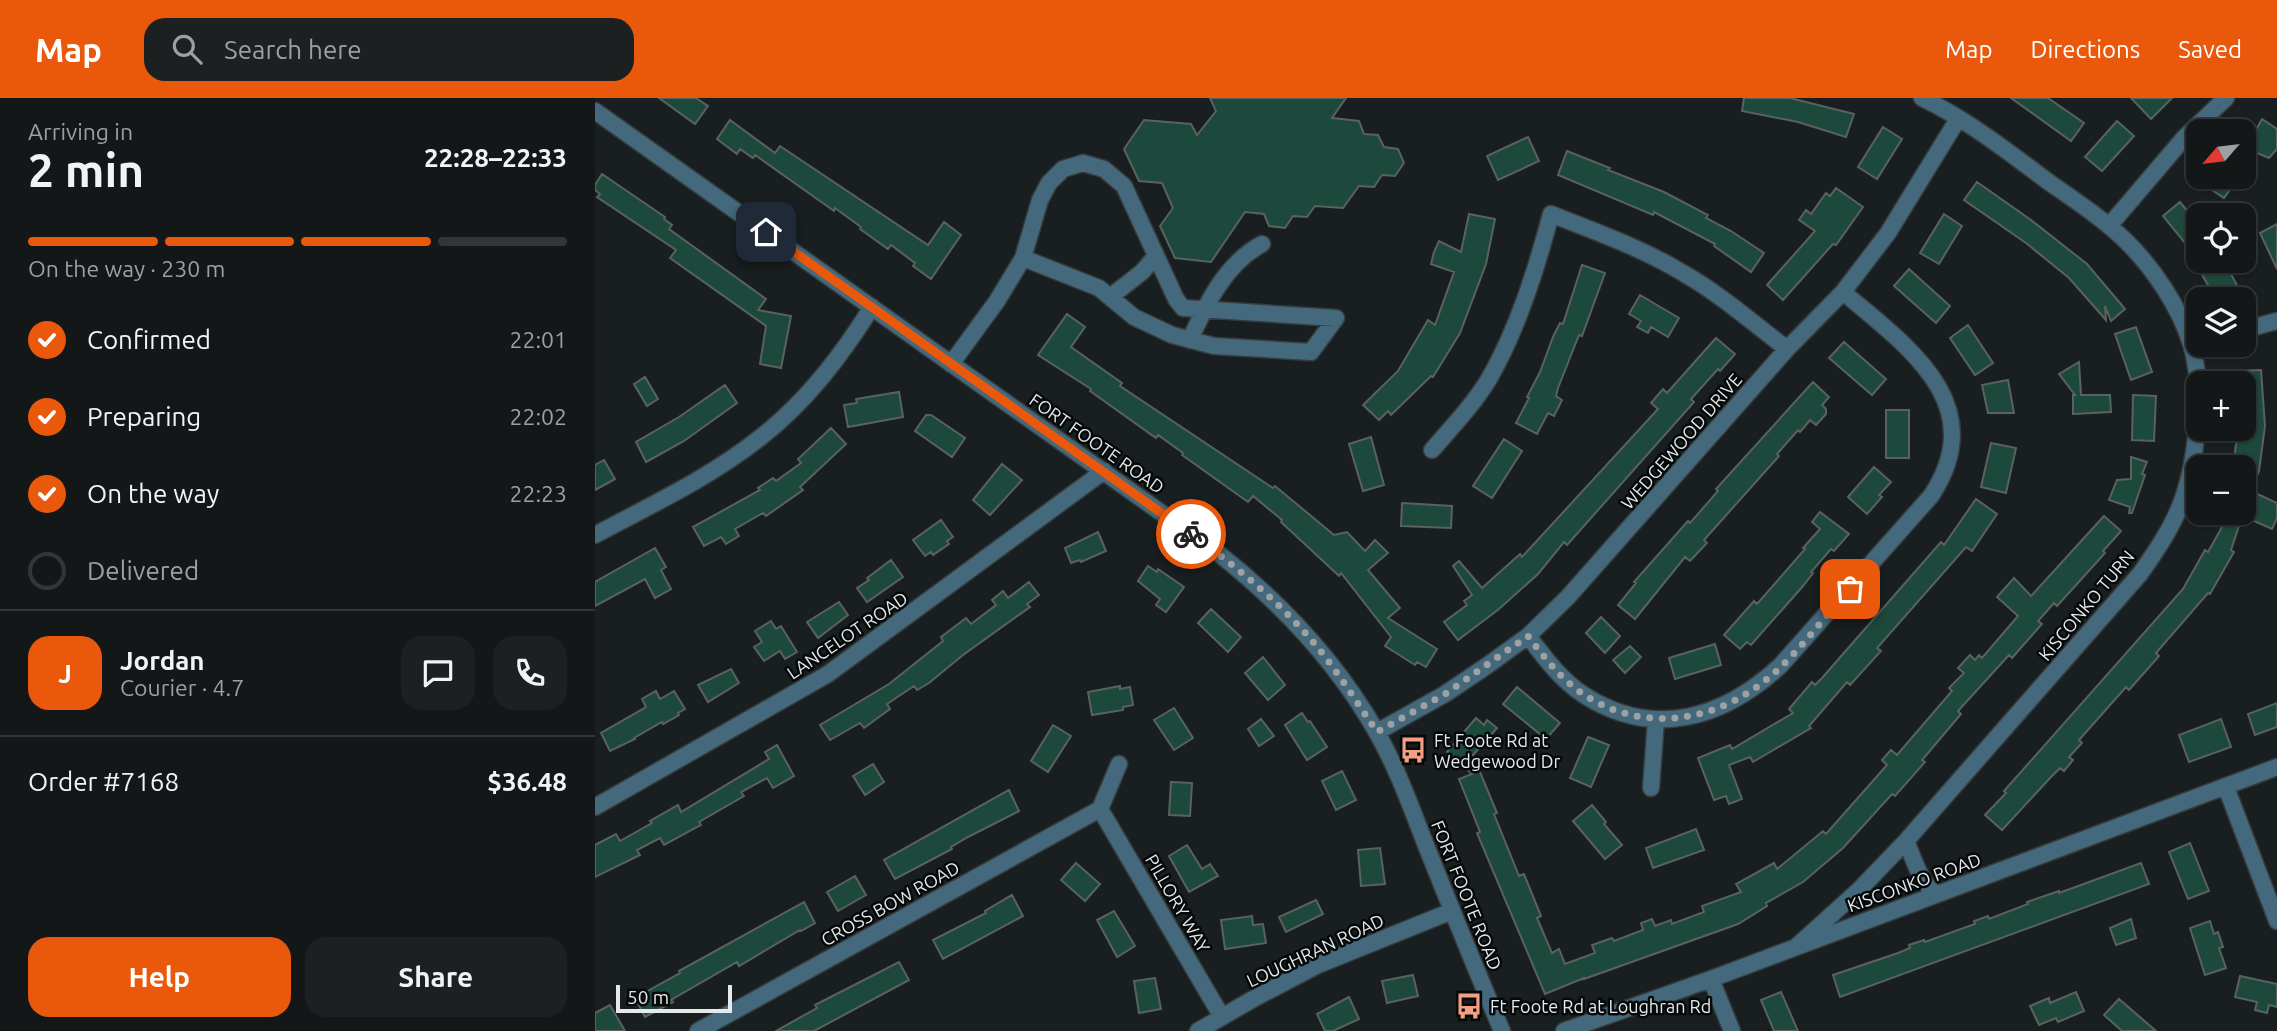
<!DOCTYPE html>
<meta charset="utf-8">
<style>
:root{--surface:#131718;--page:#1c2021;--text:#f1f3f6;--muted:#9d9fa2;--line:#323637;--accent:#ea580c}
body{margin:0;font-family:Ubuntu,sans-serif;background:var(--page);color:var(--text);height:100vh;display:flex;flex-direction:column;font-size:26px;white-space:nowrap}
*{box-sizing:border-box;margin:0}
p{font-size:23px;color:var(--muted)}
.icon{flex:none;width:38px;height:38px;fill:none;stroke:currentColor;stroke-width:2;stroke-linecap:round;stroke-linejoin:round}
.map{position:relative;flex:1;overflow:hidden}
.details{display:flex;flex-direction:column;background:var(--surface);width:595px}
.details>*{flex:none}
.needle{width:46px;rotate:242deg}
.tools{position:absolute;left:1591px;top:21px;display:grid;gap:14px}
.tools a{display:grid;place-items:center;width:70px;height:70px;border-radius:14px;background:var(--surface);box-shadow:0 2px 5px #0004,0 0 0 2px var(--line);font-size:35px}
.scale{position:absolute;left:21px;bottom:18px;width:116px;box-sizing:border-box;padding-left:7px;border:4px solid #e5e9e9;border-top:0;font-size:19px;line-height:24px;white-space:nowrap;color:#e5e9e9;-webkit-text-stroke:5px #060909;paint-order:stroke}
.pin{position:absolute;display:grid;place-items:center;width:60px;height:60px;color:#fff;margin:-30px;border-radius:14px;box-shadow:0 4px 10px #0006}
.courier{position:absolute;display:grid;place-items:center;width:70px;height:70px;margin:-35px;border:5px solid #ea580c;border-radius:50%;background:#fff;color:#222;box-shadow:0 2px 9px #0007}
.summary em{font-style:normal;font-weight:700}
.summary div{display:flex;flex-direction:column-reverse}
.summary{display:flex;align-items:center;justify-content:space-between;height:119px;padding:0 28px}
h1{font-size:46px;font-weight:700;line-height:52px}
.bar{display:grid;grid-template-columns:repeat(4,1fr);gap:10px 7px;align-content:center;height:84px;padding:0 28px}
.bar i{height:9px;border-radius:5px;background:var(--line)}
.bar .active{background:var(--accent)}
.bar p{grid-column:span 4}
.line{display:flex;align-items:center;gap:18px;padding:0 28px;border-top:2px solid var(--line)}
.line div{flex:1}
.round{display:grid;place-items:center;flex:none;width:74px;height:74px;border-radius:21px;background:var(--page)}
ol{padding:0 28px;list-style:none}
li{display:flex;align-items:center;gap:21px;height:77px}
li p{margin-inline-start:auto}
li .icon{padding:7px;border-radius:50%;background:var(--accent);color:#fff;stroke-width:4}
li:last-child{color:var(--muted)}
li i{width:38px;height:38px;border:4px solid var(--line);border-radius:50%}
.button{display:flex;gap:14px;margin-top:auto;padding:14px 28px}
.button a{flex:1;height:80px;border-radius:21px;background:var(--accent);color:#fff;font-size:28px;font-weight:700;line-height:80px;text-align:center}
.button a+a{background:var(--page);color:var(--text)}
header{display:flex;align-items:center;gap:42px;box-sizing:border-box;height:98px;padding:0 35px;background:var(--accent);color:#fff}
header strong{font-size:33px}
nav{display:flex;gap:38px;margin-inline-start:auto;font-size:24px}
.search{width:490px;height:63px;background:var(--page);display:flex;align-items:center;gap:18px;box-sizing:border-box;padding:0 24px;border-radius:21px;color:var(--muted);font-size:26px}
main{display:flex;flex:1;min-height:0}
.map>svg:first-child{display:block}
.building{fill:#1c493b;stroke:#5a615e;stroke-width:2}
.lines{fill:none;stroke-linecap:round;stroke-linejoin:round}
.minor-casing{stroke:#363b3c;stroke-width:19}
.minor{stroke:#44697d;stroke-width:16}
.done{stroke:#9ea2a3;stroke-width:7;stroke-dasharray:0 12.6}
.route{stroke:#ea580c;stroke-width:9}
.labels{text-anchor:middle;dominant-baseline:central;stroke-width:5;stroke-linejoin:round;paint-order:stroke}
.street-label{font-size:18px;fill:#e5e9e9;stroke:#060909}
.poi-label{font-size:18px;fill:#e5e9e9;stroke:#060909;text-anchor:start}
</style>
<header>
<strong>Map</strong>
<div class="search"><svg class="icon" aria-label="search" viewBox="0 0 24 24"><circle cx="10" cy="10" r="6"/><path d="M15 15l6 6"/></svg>Search here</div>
<nav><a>Map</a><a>Directions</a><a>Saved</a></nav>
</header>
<main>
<section class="details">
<div class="summary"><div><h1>2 min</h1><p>Arriving in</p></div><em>22:28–22:33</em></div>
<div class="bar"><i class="active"></i><i class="active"></i><i class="active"></i><i></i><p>On the way · 230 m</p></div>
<ol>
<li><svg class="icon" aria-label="check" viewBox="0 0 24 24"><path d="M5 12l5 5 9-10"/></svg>Confirmed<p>22:01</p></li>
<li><svg class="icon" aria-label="check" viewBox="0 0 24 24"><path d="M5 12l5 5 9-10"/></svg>Preparing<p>22:02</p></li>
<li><svg class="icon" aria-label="check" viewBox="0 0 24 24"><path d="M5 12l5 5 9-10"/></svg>On the way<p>22:23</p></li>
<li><i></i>Delivered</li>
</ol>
<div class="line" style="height:126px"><b class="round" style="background:var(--accent);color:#fff">J</b><div><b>Jordan</b><p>Courier · 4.7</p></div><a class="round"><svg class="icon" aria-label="chat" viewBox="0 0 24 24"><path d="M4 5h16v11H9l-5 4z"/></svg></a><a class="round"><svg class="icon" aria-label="phone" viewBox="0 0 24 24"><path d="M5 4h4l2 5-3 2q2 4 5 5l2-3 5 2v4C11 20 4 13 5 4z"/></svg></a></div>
<div class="line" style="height:91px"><div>Order #7168</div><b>$36.48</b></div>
<div class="button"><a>Help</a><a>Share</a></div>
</section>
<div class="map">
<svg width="1682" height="933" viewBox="0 0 1682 933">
<rect width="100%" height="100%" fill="#191f20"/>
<path class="building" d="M64,0H101L113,8L100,26Z
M615,0H751L737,20L764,23L769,36L783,37L789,49L803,51L809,65L800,78L787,77L779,89L764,88L748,110L720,108L712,119L698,118L690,130L674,128L669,116L650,114L616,164L580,160L565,128L578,110L567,85L544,83L529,51L549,22L596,26L602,37L621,13Z
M1149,0H1195L1259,16L1251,39L1203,24L1147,13Z
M1416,0H1453L1489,25L1476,43Z
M1536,0H1577L1556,21Z
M1667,21L1682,31V51L1674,60L1660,54L1648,72V44L1658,30L1661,32Z
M135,22L180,55L185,48L333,147L349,124L366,137L336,181L318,168L320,165L296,147L293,151L265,131L266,129L240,110L239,113L160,57L158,60L145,51L142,56L122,41Z
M1522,23L1539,38L1507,73L1490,59Z
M1288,29L1307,41L1282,81L1263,69Z
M933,39L944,63L903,82L892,58Z
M972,53L1015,70L1013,72L1069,94L1113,117L1111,120L1136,133L1169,155L1156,174L1119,148L1120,146L1059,114L1058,117L963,77Z
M7,76L70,119L69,121L77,127L74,131L171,201L163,212L196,218L186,270L165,266L171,228L75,160L81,152L2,99L5,96L0,92V87Z
M1598,79H1644L1629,100Z
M1382,84L1436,122L1492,166L1530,211L1516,223L1510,208L1511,222L1474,180L1431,145L1369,102Z
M1241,90L1268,109L1241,147L1238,146L1188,202L1172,187L1220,133L1204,122L1211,112L1216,116L1231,95L1235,98Z
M1585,104L1603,126V161L1568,118Z
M874,116L900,121L891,166L865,235L838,279L836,278L796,317L793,313L784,322L768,307L803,273L833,222L840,227L859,174L836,166L839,154L844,143L866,154Z
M1349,116L1367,128L1344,166L1325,155Z
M1682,126V171L1665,135Z
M1599,163H1629L1644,191L1625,201H1621Z
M987,167L1010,175L987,238L984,237L963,290L961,298L967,302L959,318L953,315L942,336L921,325L934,300L932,299L945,274L958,239L965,225L968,226Z
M1314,171L1355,208L1341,225L1299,188Z
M1045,197L1084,220L1073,239L1056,229L1053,235L1042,229L1046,223L1034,216Z
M472,216L490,229L476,249L527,285L525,288L678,390L680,388L739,437L752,434L770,453L780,442L793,455L773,472L805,510L793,520L842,551L831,569L822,564L820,567L790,548L796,539L746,475L744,478L686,424L687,422L658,398L653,404L587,357L588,355L563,337L561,340L495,293L496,291L443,257Z
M1373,227L1398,265L1380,277L1355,240Z
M1541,229L1557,274L1536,282L1520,236Z
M1121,240L1140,256L1125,273L1123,271L1096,301L1099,304L972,447L969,444L943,476L904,511L863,542L849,524L872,507L869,503L877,497L858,468L864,463L887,490L925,456L927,459L1063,311L1056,305L1068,291L1072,295Z
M1249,244L1291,281L1277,297L1234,260Z
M1484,264L1486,297H1515L1516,314L1478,316V297H1480L1464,276Z
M1666,272L1670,328L1664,373L1656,393L1682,405V420L1677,431L1648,418V416L1636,452L1639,454L1615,496L1613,495L1561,555L1564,558L1534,592L1531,589L1484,642L1487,645L1474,659L1478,662L1469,673L1465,670L1456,679L1407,732L1390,717L1411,695L1409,693L1588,491L1610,452L1613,454L1627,429L1621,427L1625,415H1648V369H1638L1643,331H1648V285H1644V273Z
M50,279L63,301L52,308L39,286Z
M1413,282L1419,315H1393L1387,287Z
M1218,284L1234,299L1227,307L1231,311V316L1221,327L1215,322L1205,334L1203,332L1182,356L1184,358L1109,442L1112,445L1095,463L1090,459L1040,521L1023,507L1041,485L1039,484L1093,423L1095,425L1123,393L1121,391Z
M130,287L142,305L89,343L51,364L41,344L84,319Z
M304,294L308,319L253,329L249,307L262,305L261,301Z
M1538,297L1561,298L1559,343L1537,342Z
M1291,312H1314V360H1291Z
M331,317H336L370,340L357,359L320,333Z
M236,330L251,346L205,389L208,392L171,418L168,415L140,431L144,438L131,446L126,439L109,448L98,429L165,392L163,390L178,380L181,383L206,365L203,361Z
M776,339L789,387L768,393L754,346Z
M909,341L927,353L897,400L878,388Z
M1396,345L1421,350L1411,395L1386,389Z
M1536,359L1552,364L1547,376L1550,377L1537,415H1534L1535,409L1514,402L1522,382L1536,381Z
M9,362L20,381L0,392V367Z
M407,366L427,382L395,417L378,402Z
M1279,369L1296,384L1284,397L1287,399L1272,416L1253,399Z
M1381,401L1402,416L1377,453L1371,449L1282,550L1286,553L1255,587L1252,584L1214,628L1216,630L1158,664L1155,659L1134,667L1147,701L1134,706L1131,698L1119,702L1103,660L1135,647L1137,651L1198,615L1194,611L1217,584L1220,587L1227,580L1346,444L1349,447Z
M807,405L857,408L856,430L806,428Z
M1225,414L1254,436L1239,453L1236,451L1216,474L1218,475L1208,488L1156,547L1152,544L1145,551L1129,537L1159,503L1162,506L1210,451L1208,450L1225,431L1217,424Z
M1509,418L1526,433L1508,453L1510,455L1462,508L1459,505L1443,523L1447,526L1417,560L1414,557L1363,613L1366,616L1327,662L1330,664L1300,698L1297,696L1248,750L1208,784L1171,805L1172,808L1143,826L989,881V880L950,896L882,735L885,734L864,681L877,676L852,654L881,620L889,627L892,622L902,630L878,657L902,715L899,716L924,778L929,776L946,818L942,820L957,855L964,851L970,866L1000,855L997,847L1017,840L1019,843L1048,832L1046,825L1057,821L1060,828L1076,822L1077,826L1109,814L1107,808L1146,794L1141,786L1179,765L1182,771L1228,733L1231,736L1292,667L1287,662L1296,652L1302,657L1357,593L1354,590L1369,575L1363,570L1375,557L1380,562L1384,557L1387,560L1423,518L1402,499L1419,480L1436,498Z
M346,422L358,439L352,443L354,446L338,457L336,454L330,458L318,442Z
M503,434L511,453L486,464L485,462L476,465L470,450Z
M60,450L71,469L66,472L76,491L60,500L50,481L0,508V484Z
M296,462L308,479L272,504L262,490L274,482L272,480Z
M553,468L562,474L563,471L589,489L571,514L561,507L565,501L543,483Z
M434,484L444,497L432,506L435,509L368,557L334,585L322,592L319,588L292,606L295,611L269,630L265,625L235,642L225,627L294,586L348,543L346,539L371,520L376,526L401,507L397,502L408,493L413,500Z
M244,504L253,517L223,540L212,524Z
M616,511L646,539L633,554L603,525Z
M1006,519L1025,538L1010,555L991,535Z
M176,523L181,531L186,528L202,554L190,561L185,553L169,563L159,549L167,544L160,533Z
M1120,546L1126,567L1080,581L1074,560Z
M1035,548L1046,559L1030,575L1018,562Z
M668,559L690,587L673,602L650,575Z
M136,571L144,585L113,604L103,587Z
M525,588V591L535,589L538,607L528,609V612L497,617L493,594Z
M922,589L965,625L951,641L908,606Z
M61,593L65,601L79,593L90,611L83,615L84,617L68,626L67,624L39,640L40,641L15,653L6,635L51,609L47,601Z
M1682,605V629L1660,637L1653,616Z
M579,610L598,640L579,652L559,622Z
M707,615L713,624L715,623L732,649L712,662L690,627Z
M666,621L679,638L664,648L653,631Z
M1626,621L1636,649L1594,664L1584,637Z
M458,627L476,638L453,674L436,663Z
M993,639L1014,647L996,689L975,680Z
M182,647L199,678L178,690L172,680L146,694L149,698L104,724L106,727L69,747L65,740L42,752L45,757L0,779V747L21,736L25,743L57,725L55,723L83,707L86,714L174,661L170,654Z
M278,666L289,684L270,697L258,678Z
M747,673L761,702L741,712L727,683Z
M576,684L597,685L595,718L574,717Z
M414,692L424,713L373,739L356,749L357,751L300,781L289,762Z
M997,707L1011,724L1009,726L1027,747L1010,761L978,723Z
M1101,731L1109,752L1058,770L1051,750Z
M1595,745L1614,793L1593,801L1574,754Z
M592,747L607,771L615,766L623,778L594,794L574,758Z
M785,750L790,786L766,788L763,752Z
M481,765L505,786L490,803L466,782Z
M1546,765L1554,786L1245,899L1238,877L1303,855L1315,850L1314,847L1329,842L1330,844L1380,826L1379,823L1393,818L1394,821L1433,806L1432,804L1464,793V795Z
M260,778L271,797L243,813L232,794Z
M417,797L428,818L348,861L338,842L391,815L390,813Z
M721,802L728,816L691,834L684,819Z
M209,804L220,825L206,833L205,832L144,868L142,864L76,902L78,904L50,919L40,900L85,875L84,873Z
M519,813L540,848L522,859L502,822Z
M657,818L658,827L668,826L671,845L630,851L626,822Z
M1536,821L1541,840L1521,847L1515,830Z
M1615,823L1619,836L1623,834L1628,849L1624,850L1631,870L1610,877L1595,830Z
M304,864L314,882L219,933H181L222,910L220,907Z
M818,877L823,898L792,905L787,883Z
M1645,878L1682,886V909L1674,907L1672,915L1660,912L1662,904L1640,899Z
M560,880L566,911L544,915L539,883Z
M1186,894L1203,933H1179L1166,902Z
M1481,894L1489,913L1463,924L1461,920L1444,927L1435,908L1454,900L1455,905Z
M754,899L764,921L738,933H730L722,916Z
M1524,901L1531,907L1561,933H1527L1509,917Z
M15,907L30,933H0V915Z"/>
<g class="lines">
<g class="minor-casing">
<path id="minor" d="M0,13L623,455C686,505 741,563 781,633C803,671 818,715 834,755C858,815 882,874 907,933
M1514,128L1589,40L1631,0
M515,199L547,174L561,158
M1648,232L1682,223
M595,242C611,206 631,165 667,146
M356,266L402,203L428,160L504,190L539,219L577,237L619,248L716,254L741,220L588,210L581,201L529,88L509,71L488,65L468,71L454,85L445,102L428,160
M837,352C857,329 878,307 894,281C923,230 941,172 956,116C1001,134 1047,150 1088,175C1125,196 1158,225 1192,251
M0,437C56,407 116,379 166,339C212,303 246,258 277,209
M933,538C949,559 966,582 989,597C1059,642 1129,620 1186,567L1336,398C1397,306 1312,248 1248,194
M782,634L850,596L893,567L933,538L973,499L1192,251L1248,194L1293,135L1363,21
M1631,689L1682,823
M1056,690L1061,622
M0,709L233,576L509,373
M505,711L627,919
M505,711L524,666
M1311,743C1319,761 1325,785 1341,796
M1202,848L1264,792L1311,743L1545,476C1559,456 1573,436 1583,413C1602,369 1610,291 1596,246C1584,208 1559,171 1531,143C1508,121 1481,103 1455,85C1415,55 1373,22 1327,0
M1116,881L1137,933
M103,933L505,711
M603,933L658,901L723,867L857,813
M969,933L1116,881L1682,669"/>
</g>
<use href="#minor" class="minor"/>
</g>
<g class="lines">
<path class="done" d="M596,436C634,463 670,492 702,526C733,558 757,597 782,634L850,596L933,538C949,559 966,581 988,596C1043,633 1111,626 1163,588C1197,564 1226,522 1255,491"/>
<path class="route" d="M171,134L596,436"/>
</g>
<defs>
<g id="bus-bare" transform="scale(2.1)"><path d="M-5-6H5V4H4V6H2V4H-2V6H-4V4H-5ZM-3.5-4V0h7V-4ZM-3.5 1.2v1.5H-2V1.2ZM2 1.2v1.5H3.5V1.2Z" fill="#f3a082" stroke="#060909" stroke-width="2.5" paint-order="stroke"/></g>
</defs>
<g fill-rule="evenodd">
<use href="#bus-bare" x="818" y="652"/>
<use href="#bus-bare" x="874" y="908"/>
</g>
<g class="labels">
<g class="street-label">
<text transform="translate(1086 343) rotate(-49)">WEDGEWOOD DRIVE</text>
<text transform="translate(502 345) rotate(35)">FORT FOOTE ROAD</text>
<text transform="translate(1491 507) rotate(-50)">KISCONKO TURN</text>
<text transform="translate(252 537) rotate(-34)">LANCELOT ROAD</text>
<text transform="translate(1319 784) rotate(-20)">KISCONKO ROAD</text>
<text transform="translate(872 797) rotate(68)">FORT FOOTE ROAD</text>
<text transform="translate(295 805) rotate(-29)">CROSS BOW ROAD</text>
<text transform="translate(583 805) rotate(60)">PILLORY WAY</text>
<text transform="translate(720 852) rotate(-25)">LOUGHRAN ROAD</text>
</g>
<g class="poi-label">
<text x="839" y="642">Ft Foote Rd at<tspan x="839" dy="21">Wedgewood Dr</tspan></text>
<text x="895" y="908">Ft Foote Rd at Loughran Rd</text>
</g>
</g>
</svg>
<div class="tools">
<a><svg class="needle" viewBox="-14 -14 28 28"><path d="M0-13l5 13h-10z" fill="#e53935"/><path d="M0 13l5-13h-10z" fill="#9d9fa2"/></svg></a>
<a><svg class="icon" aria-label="locate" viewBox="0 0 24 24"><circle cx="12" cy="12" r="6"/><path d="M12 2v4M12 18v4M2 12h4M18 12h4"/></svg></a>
<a><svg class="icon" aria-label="layers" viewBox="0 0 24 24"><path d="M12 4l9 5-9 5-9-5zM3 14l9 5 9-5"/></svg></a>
<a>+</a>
<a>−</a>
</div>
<div class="scale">50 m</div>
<div class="pin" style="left:1255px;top:491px;background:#ea580c"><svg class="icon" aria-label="bag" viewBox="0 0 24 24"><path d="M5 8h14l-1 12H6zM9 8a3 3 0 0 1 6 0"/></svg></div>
<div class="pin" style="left:171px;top:134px;background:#1f2937"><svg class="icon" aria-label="home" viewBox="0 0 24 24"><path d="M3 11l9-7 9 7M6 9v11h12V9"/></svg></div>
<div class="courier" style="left:596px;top:436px"><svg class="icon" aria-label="bike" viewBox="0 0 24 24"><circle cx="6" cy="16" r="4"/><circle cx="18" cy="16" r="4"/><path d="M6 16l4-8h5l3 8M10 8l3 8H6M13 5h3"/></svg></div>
</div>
</main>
